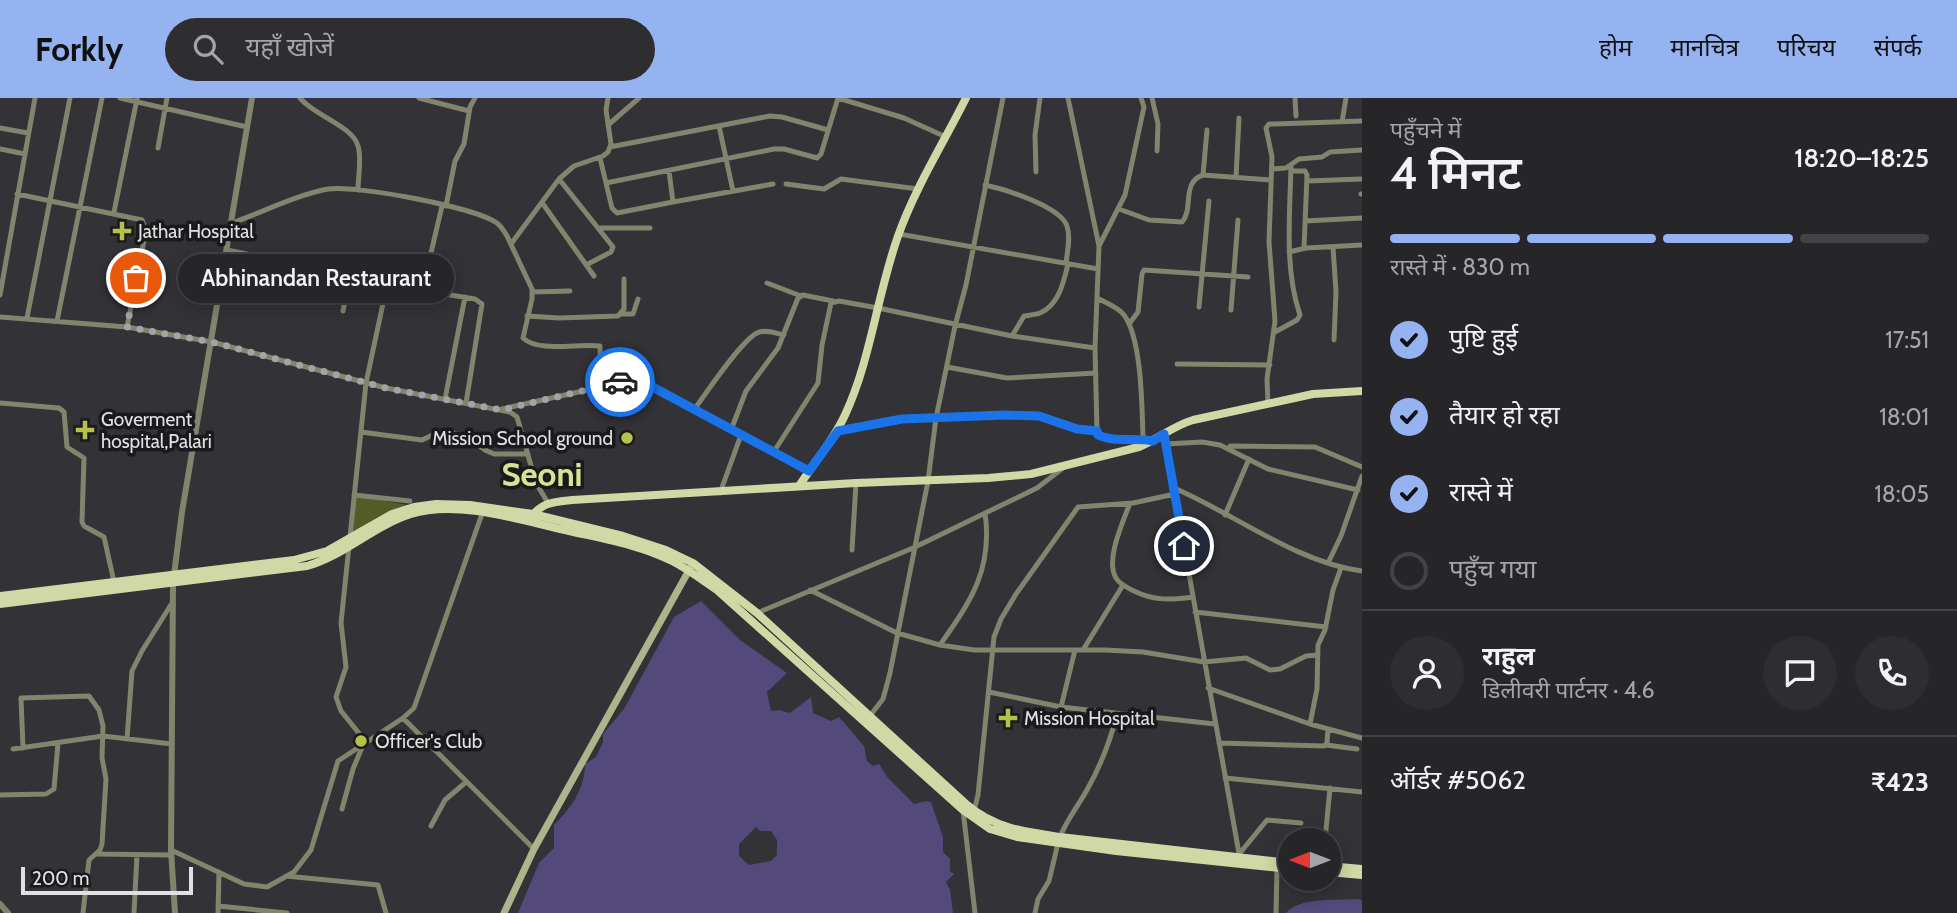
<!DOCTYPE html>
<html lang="hi">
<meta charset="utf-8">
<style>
:root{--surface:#262629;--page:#2e2e31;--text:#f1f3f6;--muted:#a4a5a8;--line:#424346;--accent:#95b2f1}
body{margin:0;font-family:Cabin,"Noto Sans Devanagari",sans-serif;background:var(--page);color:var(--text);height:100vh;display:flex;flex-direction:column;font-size:26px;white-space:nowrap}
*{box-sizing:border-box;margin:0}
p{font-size:23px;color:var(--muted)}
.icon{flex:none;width:38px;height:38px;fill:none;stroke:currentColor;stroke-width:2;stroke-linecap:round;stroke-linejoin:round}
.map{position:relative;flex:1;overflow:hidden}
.panel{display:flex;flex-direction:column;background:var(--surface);width:595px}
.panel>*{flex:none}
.needle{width:46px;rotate:270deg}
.controls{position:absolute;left:1278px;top:730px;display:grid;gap:14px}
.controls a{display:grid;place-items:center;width:63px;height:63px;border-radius:50%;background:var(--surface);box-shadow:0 4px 18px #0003,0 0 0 2px var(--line);font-size:35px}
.scale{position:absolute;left:21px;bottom:18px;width:172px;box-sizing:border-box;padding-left:7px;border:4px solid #e1e1e4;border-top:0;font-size:19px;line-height:24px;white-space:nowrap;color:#e1e1e4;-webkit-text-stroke:5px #1a1a1c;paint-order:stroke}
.pin{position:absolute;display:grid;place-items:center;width:60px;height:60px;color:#fff;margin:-30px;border:4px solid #fff;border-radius:50%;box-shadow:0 2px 7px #0007}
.courier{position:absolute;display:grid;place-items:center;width:70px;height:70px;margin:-35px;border:5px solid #1a73e8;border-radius:50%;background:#fff;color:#222;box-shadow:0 2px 9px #0007}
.bubble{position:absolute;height:49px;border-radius:24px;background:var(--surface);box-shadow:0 4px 18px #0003,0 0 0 2px var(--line);font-size:23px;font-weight:600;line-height:49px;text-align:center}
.headline em{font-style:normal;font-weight:600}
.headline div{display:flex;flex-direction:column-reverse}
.headline{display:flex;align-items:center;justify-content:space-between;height:119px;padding:0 28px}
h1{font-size:46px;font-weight:600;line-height:52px}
.bar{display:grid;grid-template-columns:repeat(4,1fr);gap:10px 7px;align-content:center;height:84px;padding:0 28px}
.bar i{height:9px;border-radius:5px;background:var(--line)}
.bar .current{background:var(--accent)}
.bar p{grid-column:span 4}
.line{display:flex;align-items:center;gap:18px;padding:0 28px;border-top:2px solid var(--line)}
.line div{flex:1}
.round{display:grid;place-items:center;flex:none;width:74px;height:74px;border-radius:37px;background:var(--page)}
ol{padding:0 28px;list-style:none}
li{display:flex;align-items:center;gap:21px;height:77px}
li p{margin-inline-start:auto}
li .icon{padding:7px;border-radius:50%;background:var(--accent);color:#111;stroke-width:4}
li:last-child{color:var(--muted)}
li i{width:38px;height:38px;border:4px solid var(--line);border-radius:50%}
header{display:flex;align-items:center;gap:42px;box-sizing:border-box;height:98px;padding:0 35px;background:var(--accent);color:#111}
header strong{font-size:33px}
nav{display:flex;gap:38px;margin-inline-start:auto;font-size:24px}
.search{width:490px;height:63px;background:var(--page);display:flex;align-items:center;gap:18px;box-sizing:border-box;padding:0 24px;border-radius:38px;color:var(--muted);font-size:26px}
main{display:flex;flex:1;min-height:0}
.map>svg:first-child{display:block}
.green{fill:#555b27}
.water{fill:#53497a;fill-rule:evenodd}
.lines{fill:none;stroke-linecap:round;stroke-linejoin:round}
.minor{stroke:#81856d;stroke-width:5}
.tertiary{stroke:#81856d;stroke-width:6}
.secondary{stroke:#adb48c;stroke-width:7}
.primary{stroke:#d0d8a5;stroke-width:8}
.done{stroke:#a4a4a7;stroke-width:7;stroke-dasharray:0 12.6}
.route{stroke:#1a73e8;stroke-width:9}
.poi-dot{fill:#b4c24a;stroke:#1a1a1c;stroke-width:2.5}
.labels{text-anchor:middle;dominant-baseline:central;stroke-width:7;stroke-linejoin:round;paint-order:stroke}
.poi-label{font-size:19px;fill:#e1e1e4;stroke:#1a1a1c;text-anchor:start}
.town-label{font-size:33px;font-weight:bold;fill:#d6e294;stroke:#1a1a1c}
</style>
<header>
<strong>Forkly</strong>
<div class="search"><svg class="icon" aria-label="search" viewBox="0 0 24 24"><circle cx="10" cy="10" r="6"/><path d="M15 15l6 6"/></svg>यहाँ खोजें</div>
<nav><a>होम</a><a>मानचित्र</a><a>परिचय</a><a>संपर्क</a></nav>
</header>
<main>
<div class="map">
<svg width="1362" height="815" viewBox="0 0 1362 815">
<rect width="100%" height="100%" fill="#323237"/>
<path class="green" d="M356,398L408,407L351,439Z"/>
<path class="water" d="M701,503L740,542L787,575L767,594L771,613L779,612L790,615L811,599L813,615L831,623L839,619L864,648L867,663L873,668L879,666L888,680L914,706L926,703L931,704L943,739V754L950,761V773L954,776L946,784L950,792L953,815H518L539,765L554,750V727C571,710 585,691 585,666L596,659L603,644V636L624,611L674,519ZM756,729L760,733H771L777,742V757L771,763L749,767L739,758V746Z
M1359,801L1362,803V815H1286C1301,798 1338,803 1359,801Z"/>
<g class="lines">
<path class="minor" d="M120,0L247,29
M300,0C313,17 353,28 358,48C362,61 358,79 358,92
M419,0L469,13
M838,0L904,20L946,39
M1068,0L1099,148L1095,250L1097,333L1099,337L1107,340L1150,342
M1152,0L1158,26L1157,53
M1295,0L1296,18
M1342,24L1346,0
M608,27L639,0
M719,28L733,93
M0,30L28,35
M610,49L770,18L782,19L828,32
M158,50L167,0
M0,51L25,56
M600,60L612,110L617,115L673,104L669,73
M1272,71L1286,70L1299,61L1322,59L1330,54L1362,52
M1291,73H1305L1307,77L1304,150
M1036,74L1035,37L1040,0
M1203,77L1207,32
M1236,79L1239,20
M559,81L613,149L611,154L586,167
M1307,83L1362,81
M606,85L774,51H784L817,60L821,56L838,0
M786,86L824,91L841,81L918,91
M985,87C1004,91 1060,108 1067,128C1071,140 1067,154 1066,166
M17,96L142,122L146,132L127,229
M1361,96H1362
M673,104L773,86
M543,106L594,178
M446,108L455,63L464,46L470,9L475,0
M1119,111L1149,122L1182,124C1194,111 1181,84 1203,77L1271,82
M114,114L137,1
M1305,123L1362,120
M232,125C263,114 296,97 328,91C357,87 474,109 497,125C501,128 504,133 507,138L532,191V201L523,240C539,255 578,245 600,248L601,288
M599,130H650
M899,136L1098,171
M511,146L559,81L574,68L603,58L608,54L611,46L606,12L608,0
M1099,148L1125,97L1144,9L1141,0
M1333,149L1336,194L1334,242
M227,152L388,184
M1289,154L1306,150L1362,147
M427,172L442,108
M767,185L801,198
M432,194L475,201L482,206L466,305
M532,194L570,193
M0,197L35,0
M1097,200C1106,205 1118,209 1124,217C1142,241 1142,310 1143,341
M1199,209L1209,103
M1231,212L1238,122
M343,213L350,176
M621,216H633L638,201
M527,218L559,220L618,218L624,211V181
M0,219L127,229L212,244L386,290L510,314L517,319L536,385L548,405
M27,220L70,0
M57,223L102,0
M1129,226L1138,214L1142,176L1144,172L1248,179
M1275,234L1297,222L1300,217C1284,170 1290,117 1291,67
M1012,238L1095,250
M1177,266L1270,267
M947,269L1007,280L1096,275
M445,301L465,199
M0,305L59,310L64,314L67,349L84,360L82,424L84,428L104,439L114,484
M1268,307L1267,281L1275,223L1269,144L1272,59L1266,30L1269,26H1275L1362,23
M502,311L628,283H637L809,373
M694,312C706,295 741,243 757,235C765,231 776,235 784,237
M731,332L746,293L778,250L798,200L803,197L833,203
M837,333L902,321L1005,317L1039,318L1077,331L1097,333
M361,334L422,342L437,335H454L470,341L485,352L494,356H528
M1164,336L1240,761
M1166,346L1202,344L1220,347L1268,371L1358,392
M1230,348L1315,349L1362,369
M773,355L818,285L822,247L831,205L839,203L878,210L1012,238L1024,218C1029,217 1035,217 1040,215C1059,207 1064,183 1068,166
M1174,390C1233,415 1297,465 1362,473
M720,395L741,337
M354,397L410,403
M1130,405C1123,424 1105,462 1116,480C1119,486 1128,490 1134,493C1154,503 1171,502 1193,499
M1225,417L1249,361
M852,452L856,385
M1328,465L1341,438L1362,378
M810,492L897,535L940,547L974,552H1105L1143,554L1204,564L1246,560L1270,572L1280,571L1306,558L1318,557
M1195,514L1326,529
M757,515L913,450L1037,390L1063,370
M940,547C971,503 993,471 985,415
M1083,552L1123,487
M1208,590L1310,626L1362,640
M989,594L1061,609L1215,626
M1061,609L1075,552
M869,619L883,601L890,575L928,383L936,320L955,228L966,187L1003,0
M403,620L534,751
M1310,626L1317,591L1318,547L1325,532L1333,492L1341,470
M127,641L132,573L142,553L172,505
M366,644L341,613L336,599L346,569L341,525L366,285L391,168
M1219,645L1324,648L1327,645L1328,631
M1326,647L1357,651
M23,650L21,600L89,598L99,612L103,628L102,660L106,681L102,746L100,752L89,762L83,815
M13,651L103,638L172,646
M1225,680L1362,694
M0,697L46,696L54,691L58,645
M342,711L353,671L363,647
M963,712L975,815
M974,713L978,697L994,539L1001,521L1016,496L1078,409L1133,405L1175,396
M431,728L445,702L466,684
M1060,739C1067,721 1079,707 1088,690C1101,667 1110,643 1117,617
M1325,742L1330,690
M171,752L244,786L267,789L294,774L311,752L338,663L403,620L414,610L483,413
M1240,755L1267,722L1301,725
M97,756L171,757
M286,778L378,787L386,815
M218,808L287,815
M134,815L137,757
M218,815L219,774
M1035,815L1038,801L1049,783L1058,745
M1276,815L1277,770"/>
<path class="tertiary" d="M0,806L8,815
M175,815L171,752L173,485L182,414L252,0"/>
<path class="secondary" d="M504,815L534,751L693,465"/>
<path class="primary" d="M799,388C814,365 833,343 845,317C871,261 877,197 898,138C915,90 943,46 966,0
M532,418C543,404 554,404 572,402L856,385L988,380L1031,376L1139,349C1158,341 1173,328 1193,322L1313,296L1362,293
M0,498L294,462L327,453L392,416L414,409L436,406L470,407L533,416L623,438L666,452L693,465L757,515L966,706C994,730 1024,734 1060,739L1290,765
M0,506L307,468C345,457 373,428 411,416C458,401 523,423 569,433C604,441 640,447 672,463C688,471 702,482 717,492L963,712L990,731L1017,739L1116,753L1290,771
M1328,768L1362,771
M1328,774L1362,777"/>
</g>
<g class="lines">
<path class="done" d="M136,180L127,229L212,244L386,290L501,312L620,284"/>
<path class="route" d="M620,284L637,283L649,287L809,373L838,333L902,321L1005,317L1039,318L1077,331L1097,333L1098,337C1114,345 1136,339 1153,343L1164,336L1184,448"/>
</g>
<g class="poi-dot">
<path d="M118.5 122.5h7v7h7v7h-7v7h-7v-7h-7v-7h7z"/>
<path d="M81.5 321.5h7v7h7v7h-7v7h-7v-7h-7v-7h7z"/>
<circle cx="627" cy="340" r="7"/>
<path d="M1004.5 609.5h7v7h7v7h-7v7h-7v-7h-7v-7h7z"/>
<circle cx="361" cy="643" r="7"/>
</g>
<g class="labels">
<g class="poi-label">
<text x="138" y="133">Jathar Hospital</text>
<text x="101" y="321">Goverment<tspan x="101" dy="22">hospital,Palari</tspan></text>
<text x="613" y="340" text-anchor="end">Mission School ground</text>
<text x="1024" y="620">Mission Hospital</text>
<text x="375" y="643">Officer's Club</text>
</g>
<g class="town-label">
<text x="542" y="376">Seoni</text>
</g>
</g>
</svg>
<div class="controls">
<a><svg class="needle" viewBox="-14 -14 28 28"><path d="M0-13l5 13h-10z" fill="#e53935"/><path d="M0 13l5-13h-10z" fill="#a4a5a8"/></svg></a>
</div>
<div class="scale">200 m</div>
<div class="pin" style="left:136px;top:180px;background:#ea580c"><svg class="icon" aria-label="bag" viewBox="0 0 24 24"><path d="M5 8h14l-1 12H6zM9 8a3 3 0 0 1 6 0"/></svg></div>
<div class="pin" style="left:1184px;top:448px;background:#1f2937"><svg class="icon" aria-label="home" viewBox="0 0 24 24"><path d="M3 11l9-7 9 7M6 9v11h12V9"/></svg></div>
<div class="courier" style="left:620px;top:284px"><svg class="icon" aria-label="car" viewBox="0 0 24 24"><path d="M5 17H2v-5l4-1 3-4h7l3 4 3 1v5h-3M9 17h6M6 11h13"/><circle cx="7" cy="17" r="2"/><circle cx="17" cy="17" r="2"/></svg></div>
<div class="bubble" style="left:178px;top:156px;width:276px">Abhinandan Restaurant</div>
</div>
<section class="panel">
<div class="headline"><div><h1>4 मिनट</h1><p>पहुँचने में</p></div><em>18:20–18:25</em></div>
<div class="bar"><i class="current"></i><i class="current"></i><i class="current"></i><i></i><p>रास्ते में · 830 m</p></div>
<ol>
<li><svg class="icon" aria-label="check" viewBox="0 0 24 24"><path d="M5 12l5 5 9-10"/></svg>पुष्टि हुई<p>17:51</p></li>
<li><svg class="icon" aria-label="check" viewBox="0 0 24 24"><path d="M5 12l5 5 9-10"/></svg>तैयार हो रहा<p>18:01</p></li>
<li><svg class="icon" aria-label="check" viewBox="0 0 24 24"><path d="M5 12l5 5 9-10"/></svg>रास्ते में<p>18:05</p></li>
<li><i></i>पहुँच गया</li>
</ol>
<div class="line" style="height:126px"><a class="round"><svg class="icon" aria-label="person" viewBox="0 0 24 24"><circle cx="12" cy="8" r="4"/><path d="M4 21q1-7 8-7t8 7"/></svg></a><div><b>राहुल</b><p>डिलीवरी पार्टनर · 4.6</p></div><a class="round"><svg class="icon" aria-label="chat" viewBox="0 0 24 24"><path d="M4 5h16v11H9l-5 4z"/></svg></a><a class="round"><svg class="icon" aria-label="phone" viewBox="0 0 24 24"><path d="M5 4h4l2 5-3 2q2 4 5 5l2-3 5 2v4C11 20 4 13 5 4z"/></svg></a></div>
<div class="line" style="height:91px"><div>ऑर्डर #5062</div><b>₹423</b></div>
</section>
</main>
